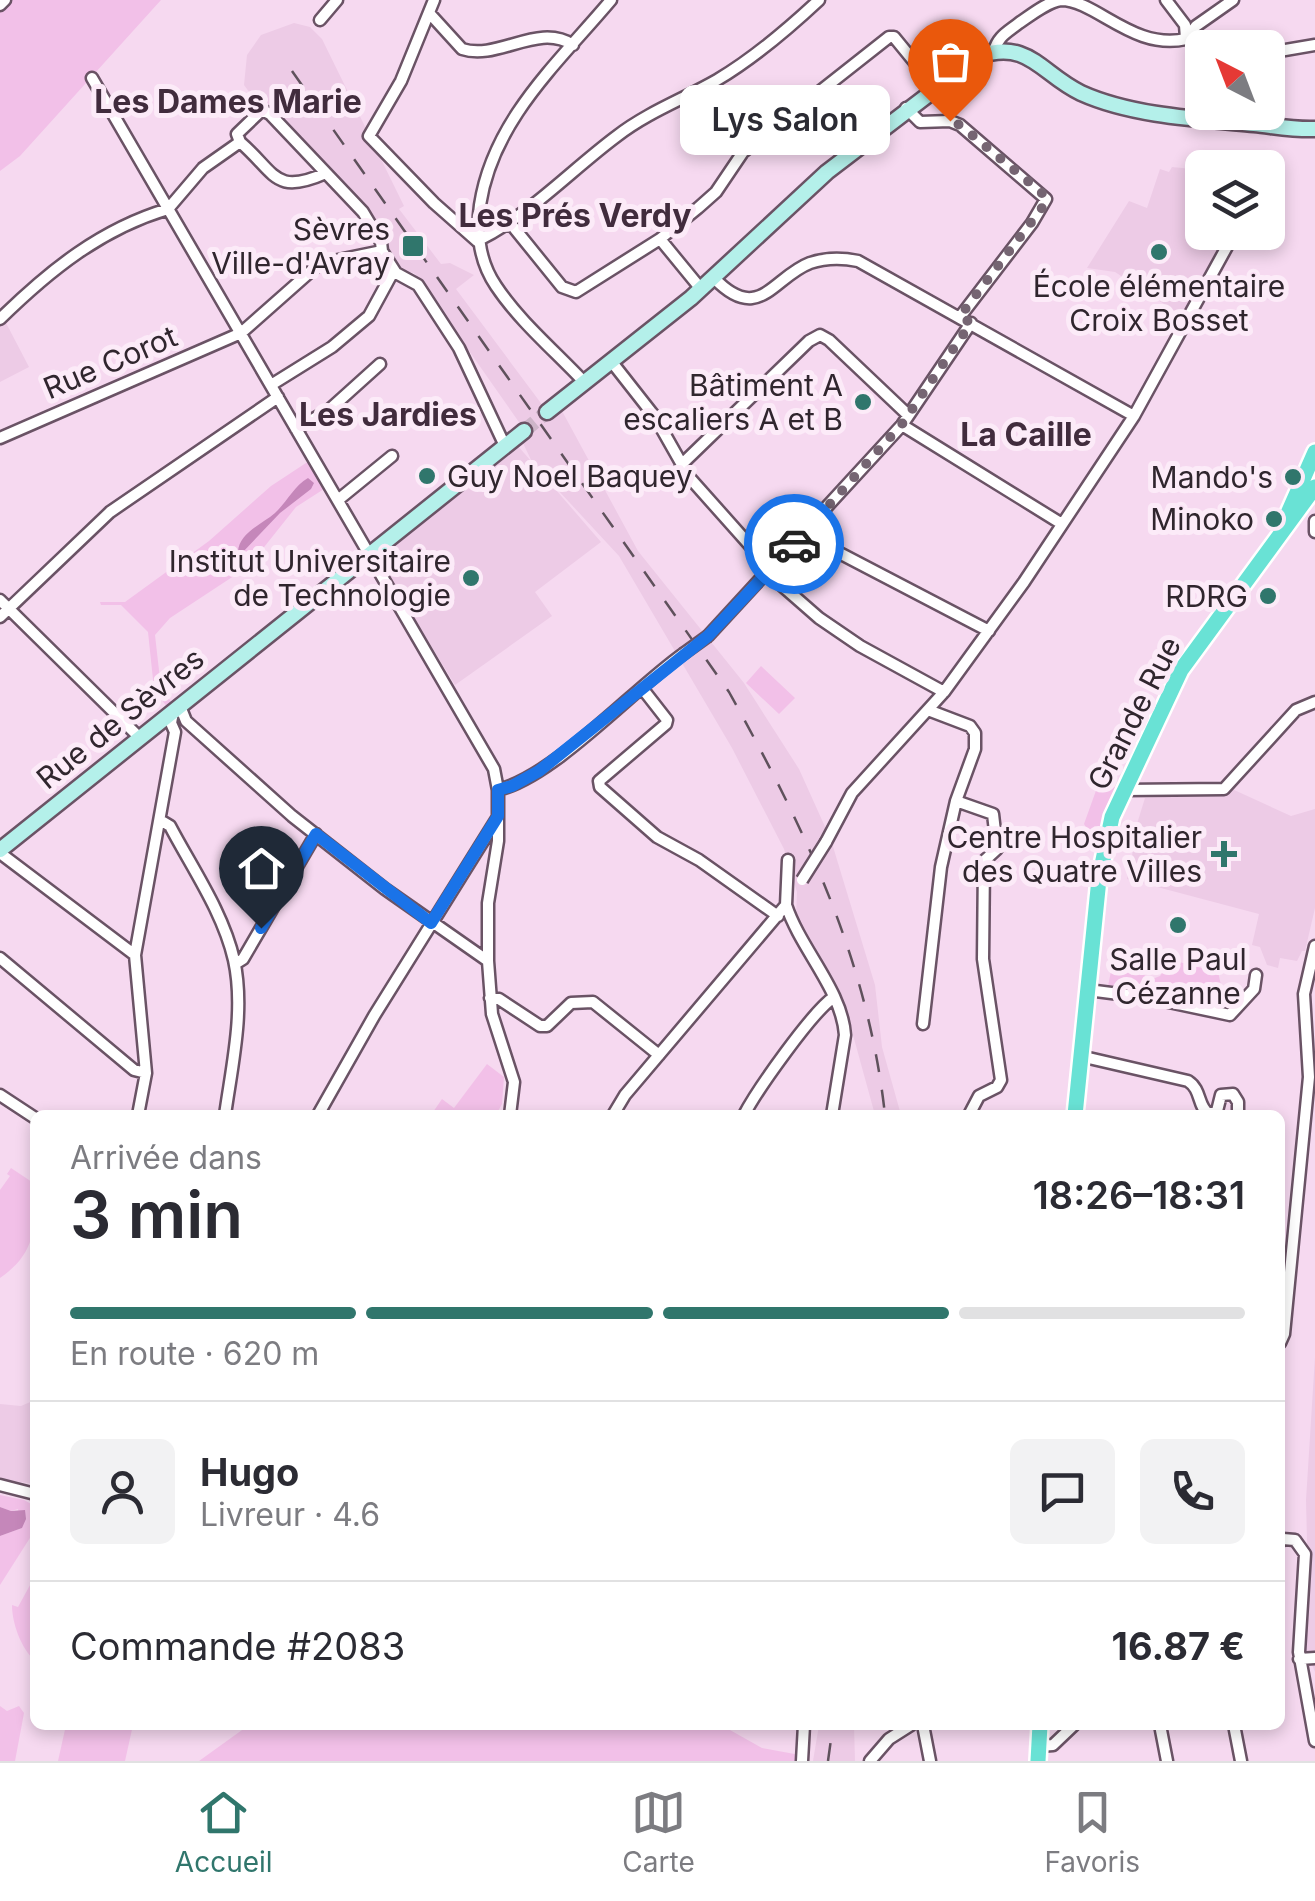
<!DOCTYPE html>
<html lang="fr">
<meta charset="utf-8">
<style>
:root{--surface:#fff;--page:#f2f2f3;--text:#2b2b33;--muted:#7c7c81;--line:#e1e1e2;--accent:#30766c}
body{margin:0;font-family:Inter,sans-serif;background:var(--page);color:var(--text);height:100vh;display:flex;flex-direction:column;font-size:38px;white-space:nowrap}
*{box-sizing:border-box;margin:0}
p{font-size:32px;color:var(--muted)}
.icon{flex:none;width:55px;height:55px;fill:none;stroke:currentColor;stroke-width:2;stroke-linecap:round;stroke-linejoin:round}
.map{position:relative;flex:1;overflow:hidden}
.sheet{position:absolute;left:30px;top:1110px;width:1255px;height:620px;display:flex;flex-direction:column;background:var(--surface);border-radius:15px;box-shadow:0 5px 15px #0003}
.sheet>*{flex:none}
.needle{width:65px;rotate:318deg}
.controls{position:absolute;left:1185px;top:30px;display:grid;gap:20px}
.controls a{display:grid;place-items:center;width:100px;height:100px;border-radius:15px;background:var(--surface);box-shadow:0 5px 15px #0003;font-size:50px}
.pin{position:absolute;display:grid;place-items:center;width:85px;height:85px;color:#fff;margin:-102px -42px;border-radius:50% 50% 50% 0;rotate:-45deg;box-shadow:0 0 10px #0007}
.pin .icon{rotate:45deg}
.courier{position:absolute;display:grid;place-items:center;width:100px;height:100px;margin:-50px;border:8px solid #1a73e8;border-radius:50%;background:#fff;color:#222;box-shadow:0 2px 12px #0007}
.bubble{position:absolute;height:70px;border-radius:15px;background:var(--surface);box-shadow:0 5px 15px #0003;font-size:32px;font-weight:600;line-height:70px;text-align:center}
.headline em{font-style:normal;font-weight:600}
.headline div{display:flex;flex-direction:column-reverse}
.headline{display:flex;align-items:center;justify-content:space-between;height:170px;padding:0 40px}
h1{font-size:65px;font-weight:600;line-height:75px}
.bar{display:grid;grid-template-columns:repeat(4,1fr);gap:15px 10px;align-content:center;height:120px;padding:0 40px}
.bar i{height:12px;border-radius:8px;background:var(--line)}
.bar .selected{background:var(--accent)}
.bar p{grid-column:span 4}
.line{display:flex;align-items:center;gap:25px;padding:0 40px;border-top:2px solid var(--line)}
.line div{flex:1}
.round{display:grid;place-items:center;flex:none;width:105px;height:105px;border-radius:15px;background:var(--page)}
.menu{display:flex;justify-content:space-around;align-items:center;height:140px;border-top:2px solid var(--line);background:var(--surface);font-size:28px;color:var(--muted)}
.menu a{display:grid;justify-items:center;gap:5px}
.menu .selected{color:var(--accent)}
.map>svg:first-child{display:block}
.built{fill:#edcbe6}
.green{fill:#f2c0e8}
.water{fill:#c587ba}
.lines{fill:none;stroke-linecap:round;stroke-linejoin:round}
.secondary-tunnel{stroke:#ceb5c9;stroke-width:14;stroke-dasharray:14 7;stroke-linecap:butt}
.street-casing{stroke:#6a5365;stroke-width:15}
.secondary-casing{stroke:#6a5365;stroke-width:19}
.primary-casing{stroke:#fff;stroke-width:20}
.street{stroke:#fff;stroke-width:10}
.secondary{stroke:#b4f0ea;stroke-width:14}
.primary{stroke:#69e2d5;stroke-width:15}
.rail{stroke:#5f515c;stroke-width:2.5;stroke-dasharray:18 18;stroke-linecap:butt}
.street-bridge-casing{stroke:#6a5365;stroke-width:15;stroke-linecap:butt}
.street-bridge{stroke:#fff;stroke-width:10}
.done{stroke:#756572;stroke-width:10;stroke-dasharray:0 18}
.route{stroke:#1a73e8;stroke-width:12}
.poi-dot{fill:#30766c;stroke:#fcebf8;stroke-width:4}
.labels{text-anchor:middle;dominant-baseline:central;stroke-width:10;stroke-linejoin:round;paint-order:stroke}
.poi-label{font-size:30px;fill:#30262e;stroke:#fcebf8;text-anchor:end}
.street-label{font-size:30px;fill:#30262e;stroke:#fcebf8}
.neighbourhood-label{font-size:32px;font-weight:bold;fill:#412c3d;stroke:#fcebf8}
</style>
<div class="map">
<svg width="1315" height="1761" viewBox="0 0 1315 1761">
<rect width="100%" height="100%" fill="#f6d9f0"/>
<path class="built" d="M294,23L310,27L322,39L404,206L399,209L441,264L450,263L474,275L456,289L552,418L562,411L638,551L744,683L799,769L831,840L875,985L882,1047L901,1115H875L850,1024L830,976L796,917L797,892L784,849L732,748L619,556L532,462L522,441L528,435L415,274L411,272L384,287L366,256L385,245L362,207L261,108L244,85L247,55L261,35Z
M1172,167L1202,170V232L1230,233L1184,317L1115,272L1087,268L1129,201L1147,208L1160,169L1169,172Z
M5,321L29,367L0,382V326Z
M518,446L601,542L535,592L552,616L455,685L379,561L380,555Z
M1232,789L1291,816L1315,809V908L1305,951H1302L1297,961L1280,958L1278,968L1267,965L1260,947L1252,945L1259,914L1127,879L1134,846L1132,840L1145,798L1221,794Z
M1315,1357V1672L1305,1648L1308,1581L1306,1500Z
M35,1400V1484L0,1479V1404L21,1406Z
M819,1725H854L855,1761H813Z"/>
<path class="green" d="M0,0H161L20,156L0,171Z
M309,461L324,489L296,507L249,566L170,618L155,635L161,688L172,703L167,707L154,689L148,632L121,605H101L100,602H125L209,541L271,486Z
M761,666L795,698L779,714L746,683Z
M1098,785L1116,787L1101,833L1087,829L1084,824Z
M1116,947L1135,952L1143,974L1150,980L1160,976L1172,960L1209,970L1217,967L1222,990L1229,997L1226,1012L1108,986Z
M487,1064L504,1077L502,1104L497,1113L431,1115L442,1099L454,1108Z
M11,1168L35,1184C35,1224 38,1252 0,1278V1190L10,1176L7,1174Z
M0,1495L24,1500L33,1505L35,1530L0,1585V1536L22,1528L18,1509L11,1511L0,1507Z
M35,1576V1661C21,1648 12,1623 12,1605L18,1607Z
M0,1706L7,1711L19,1706L24,1713L15,1761H0Z
M66,1725H133L125,1761H58Z
M249,1725H721L762,1748L800,1755V1761H199Z"/>
<path class="water" d="M308,478L314,483L311,489L280,513L242,553L238,552C239,533 261,525 275,513C287,502 294,486 308,478Z
M0,1507L11,1511L25,1510L26,1519L22,1528L0,1536Z"/>
<g class="lines">
<path class="secondary-tunnel" d="M524,431L547,412"/>
<g class="street-casing">
<path id="street" d="M434,0L401,81L369,136L434,203L477,241
M1166,0L1185,25L1186,38
M0,5L5,0
M431,15L462,49C498,61 538,22 573,45
M320,20L337,0
M1186,39L1196,26L1233,0
M994,51C998,36 1008,32 1019,23C1031,15 1047,2 1061,0C1096,0 1133,51 1186,39
M1268,53L1315,45
M92,78L494,769L498,790V841L488,903V961L492,1014L514,1082L510,1115
M906,108L920,122L950,121L960,125L1046,199L1032,223L960,317
M240,142L237,134L262,110L270,114L363,212L381,242L382,251L396,273L418,285L459,348L505,446
M240,142C276,173 274,196 326,173
M168,209L203,168L240,142
M511,224L562,287L576,292L660,239L698,208L716,192L743,152L889,37H894L935,87
M660,239L701,289
M477,241C530,215 570,171 617,136C648,112 684,99 717,80C754,58 788,29 819,0
M714,278C759,325 773,277 810,263C825,258 843,258 858,261L1134,416
M0,319C50,270 101,229 168,209
M611,361L655,417L689,477L754,550L771,576L819,618L860,646L944,692
M585,383C555,351 520,322 496,286C479,261 476,234 480,205C493,120 558,63 611,0
M271,385L332,347L369,316L394,270
M902,425L1062,524
M296,429L329,410L380,364
M0,438L241,333L319,264L382,251
M681,465L809,341L820,335L829,340L907,414
M338,500L392,456
M1315,521V532
M803,534L989,631
M0,600L139,737
M0,617L110,512L278,397
M708,636L902,425L971,323
M642,688L667,720L666,724L599,781L600,787L657,837L699,860L778,916
M928,710L970,726L975,733V749L956,801L993,814L997,849L984,861L983,959L1001,1080L997,1087L979,1096L969,1115
M498,790C556,775 631,691 683,654
M1124,790L1224,789L1296,710L1315,702
M160,820L170,826C192,868 223,912 234,960C245,1010 232,1065 225,1115
M826,842L852,793L944,692L1024,582L1134,416L1235,232
M0,853L135,955
M786,905C801,950 842,990 845,1035L832,1115
M0,958L134,1070L146,1073
M235,964L243,959L316,834
M1088,990L1150,998L1230,1015L1254,989L1256,975
M490,998L499,999L540,1026H547L571,1003L593,1002L659,1055
M923,1024L941,867L956,801
M1080,1056L1188,1081C1202,1090 1197,1106 1209,1114L1217,1111L1221,1095L1233,1094L1238,1102V1115
M0,1095L35,1118
M138,1115L146,1073L135,955L175,732L171,723L173,712L182,711L186,721L292,816L385,889L488,961
M318,1115L374,1016L498,817
M613,1115L625,1095L786,905L788,860
M744,1115C757,1090 812,1012 834,997
M1280,1343L1284,1334L1309,1077L1304,994L1315,946
M0,1485L35,1494
M1280,1542L1283,1539L1295,1540L1305,1554L1299,1652L1315,1741
M1299,1659L1315,1658
M923,1725L930,1761
M1160,1725L1167,1761
M1234,1725L1241,1761
M1039,1746L1053,1745L1074,1725
M802,1761L804,1725
M870,1761L889,1739L911,1725"/>
</g>
<g class="secondary-casing">
<path id="secondary" d="M547,412L691,298L827,172L979,56C1029,39 1041,74 1081,93C1132,116 1198,119 1254,124C1274,126 1295,130 1315,129
M0,850L524,431"/>
</g>
<g class="primary-casing">
<path id="primary" d="M1285,520L1315,452
M1075,1115L1099,879L1112,817L1181,670L1315,487
M1038,1761L1040,1725"/>
</g>
<use href="#street" class="street"/>
<use href="#secondary" class="secondary"/>
<use href="#primary" class="primary"/>
<path class="rail" d="M292,71L729,692C804,827 868,959 885,1115
M828,1761L833,1725"/>
<g class="street-bridge-casing">
<path id="street-bridge" d="M683,654L708,636
M802,880L826,842"/>
</g>
<use href="#street-bridge" class="street-bridge"/>
</g>
<g class="lines">
<path class="done" d="M794,544L902,424L971,323L960,316L1045,204L1046,198L1041,192L960,125L950,121"/>
<path class="route" d="M261,928L316,834L431,923L498,816V790L512,786L539,771L708,636L794,544"/>
</g>
<g class="poi-dot">
<rect x="401" y="234" width="24" height="24" rx="5"/>
<circle cx="1159" cy="252" r="10"/>
<circle cx="863" cy="402" r="10"/>
<circle cx="427" cy="476" r="10"/>
<circle cx="1293" cy="477" r="10"/>
<circle cx="1274" cy="519" r="10"/>
<circle cx="471" cy="578" r="10"/>
<circle cx="1268" cy="596" r="10"/>
<path d="M1219 839h10v10h10v10h-10v10h-10v-10h-10v-10h10z"/>
<circle cx="1178" cy="925" r="10"/>
</g>
<g class="labels">
<g class="poi-label">
<text x="390" y="229">Sèvres<tspan x="390" dy="34">Ville-d'Avray</tspan></text>
<text x="1159" y="286" text-anchor="middle">École élémentaire<tspan x="1159" dy="34">Croix Bosset</tspan></text>
<text x="843" y="385">Bâtiment A<tspan x="843" dy="34">escaliers A et B</tspan></text>
<text x="447" y="476" text-anchor="start">Guy Noel Baquey</text>
<text x="1273" y="477">Mando's</text>
<text x="1254" y="519">Minoko</text>
<text x="451" y="561">Institut Universitaire<tspan x="451" dy="34">de Technologie</tspan></text>
<text x="1248" y="596">RDRG</text>
<text x="1202" y="837">Centre Hospitalier<tspan x="1202" dy="34">des Quatre Villes</tspan></text>
<text x="1178" y="959" text-anchor="middle">Salle Paul<tspan x="1178" dy="34">Cézanne</tspan></text>
</g>
<g class="street-label">
<text transform="translate(110 362) rotate(-23)">Rue Corot</text>
<text transform="translate(1134 713) rotate(-63)">Grande Rue</text>
<text transform="translate(120 718) rotate(-39)">Rue de Sèvres</text>
</g>
<g class="neighbourhood-label">
<text x="228" y="101">Les Dames Marie</text>
<text x="575" y="215">Les Prés Verdy</text>
<text x="388" y="414">Les Jardies</text>
<text x="1026" y="434">La Caille</text>
</g>
</g>
</svg>
<div class="controls">
<a><svg class="needle" viewBox="-14 -14 28 28"><path d="M0-13l5 13h-10z" fill="#e53935"/><path d="M0 13l5-13h-10z" fill="#7c7c81"/></svg></a>
<a><svg class="icon" aria-label="layers" viewBox="0 0 24 24"><path d="M12 4l9 5-9 5-9-5zM3 14l9 5 9-5"/></svg></a>
</div>
<div class="pin" style="left:950px;top:121px;background:#ea580c"><svg class="icon" aria-label="bag" viewBox="0 0 24 24"><path d="M5 8h14l-1 12H6zM9 8a3 3 0 0 1 6 0"/></svg></div>
<div class="pin" style="left:261px;top:928px;background:#1f2937"><svg class="icon" aria-label="home" viewBox="0 0 24 24"><path d="M3 11l9-7 9 7M6 9v11h12V9"/></svg></div>
<div class="courier" style="left:794px;top:544px"><svg class="icon" aria-label="car" viewBox="0 0 24 24"><path d="M5 17H2v-5l4-1 3-4h7l3 4 3 1v5h-3M9 17h6M6 11h13"/><circle cx="7" cy="17" r="2"/><circle cx="17" cy="17" r="2"/></svg></div>
<div class="bubble" style="left:680px;top:85px;width:210px">Lys Salon</div>
<section class="sheet">
<div class="headline"><div><h1>3 min</h1><p>Arrivée dans</p></div><em>18:26–18:31</em></div>
<div class="bar"><i class="selected"></i><i class="selected"></i><i class="selected"></i><i></i><p>En route · 620 m</p></div>
<div class="line" style="height:180px"><a class="round"><svg class="icon" aria-label="person" viewBox="0 0 24 24"><circle cx="12" cy="8" r="4"/><path d="M4 21q1-7 8-7t8 7"/></svg></a><div><b>Hugo</b><p>Livreur · 4.6</p></div><a class="round"><svg class="icon" aria-label="chat" viewBox="0 0 24 24"><path d="M4 5h16v11H9l-5 4z"/></svg></a><a class="round"><svg class="icon" aria-label="phone" viewBox="0 0 24 24"><path d="M5 4h4l2 5-3 2q2 4 5 5l2-3 5 2v4C11 20 4 13 5 4z"/></svg></a></div>
<div class="line" style="height:130px"><div>Commande #2083</div><b>16.87 €</b></div>
</section>
</div>
<nav class="menu">
<a class="selected"><svg class="icon" aria-label="home" viewBox="0 0 24 24"><path d="M3 11l9-7 9 7M6 9v11h12V9"/></svg>Accueil</a>
<a><svg class="icon" aria-label="map" viewBox="0 0 24 24"><path d="M3 6l6-2 6 2 6-2v14l-6 2-6-2-6 2zM9 4v14M15 6v14"/></svg>Carte</a>
<a><svg class="icon" aria-label="saved" viewBox="0 0 24 24"><path d="M7 4h10v16l-5-4-5 4z"/></svg>Favoris</a>
</nav>
